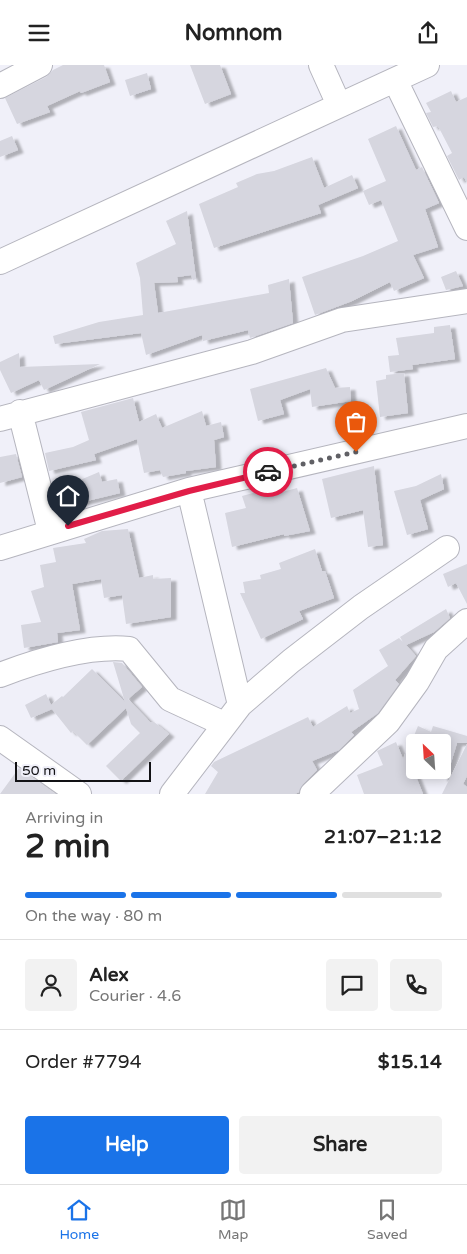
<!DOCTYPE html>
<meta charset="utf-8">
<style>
:root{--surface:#fff;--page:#f2f2f2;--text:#222;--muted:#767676;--line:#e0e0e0;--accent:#1a73e8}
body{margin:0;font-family:"Varela Round",sans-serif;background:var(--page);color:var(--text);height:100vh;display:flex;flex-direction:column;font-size:19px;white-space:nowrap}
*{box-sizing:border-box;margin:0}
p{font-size:16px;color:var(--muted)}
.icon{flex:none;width:28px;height:28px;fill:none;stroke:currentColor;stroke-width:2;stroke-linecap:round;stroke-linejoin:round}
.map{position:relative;height:729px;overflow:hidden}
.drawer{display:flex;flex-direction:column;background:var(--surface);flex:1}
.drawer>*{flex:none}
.needle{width:32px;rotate:335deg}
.controls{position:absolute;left:406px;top:669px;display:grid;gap:10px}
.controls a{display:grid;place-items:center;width:45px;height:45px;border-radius:5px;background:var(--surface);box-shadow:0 2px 12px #0003;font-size:25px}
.scale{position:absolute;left:15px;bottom:12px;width:136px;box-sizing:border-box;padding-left:5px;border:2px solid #121215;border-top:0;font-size:14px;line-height:18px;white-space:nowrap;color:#121215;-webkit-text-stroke:4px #f0f0f9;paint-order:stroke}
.pin{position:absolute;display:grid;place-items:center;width:42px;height:42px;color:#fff;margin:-51px -21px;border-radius:50% 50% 50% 0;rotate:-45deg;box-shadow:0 0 5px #0007}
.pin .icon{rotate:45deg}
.courier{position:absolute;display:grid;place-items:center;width:50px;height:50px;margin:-25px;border:4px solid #e11d48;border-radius:50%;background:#fff;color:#222;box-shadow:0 1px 6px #0007}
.summary em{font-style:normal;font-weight:700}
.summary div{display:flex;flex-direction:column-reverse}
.summary{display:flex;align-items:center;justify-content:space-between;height:85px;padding:0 25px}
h1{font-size:32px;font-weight:700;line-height:38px}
.bar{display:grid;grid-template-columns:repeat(4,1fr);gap:8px 5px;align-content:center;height:60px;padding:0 25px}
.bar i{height:6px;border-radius:4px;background:var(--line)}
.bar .selected{background:var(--accent)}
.bar p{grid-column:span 4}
.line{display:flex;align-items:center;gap:12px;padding:0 25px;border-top:1px solid var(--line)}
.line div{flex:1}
.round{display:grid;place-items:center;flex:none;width:52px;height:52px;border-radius:5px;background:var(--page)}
.action{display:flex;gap:10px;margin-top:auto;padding:10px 25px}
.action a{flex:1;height:58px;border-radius:5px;background:var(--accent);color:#fff;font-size:20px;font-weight:700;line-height:58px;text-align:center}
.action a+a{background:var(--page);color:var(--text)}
header{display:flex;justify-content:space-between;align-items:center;height:65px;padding:0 25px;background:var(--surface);font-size:22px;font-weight:700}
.dock{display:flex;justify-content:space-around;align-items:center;height:70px;border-top:1px solid var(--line);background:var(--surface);font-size:14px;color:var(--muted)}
.dock a{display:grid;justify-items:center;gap:2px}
.dock .selected{color:var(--accent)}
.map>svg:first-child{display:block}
.building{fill:#d6d6df;filter:url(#shadow)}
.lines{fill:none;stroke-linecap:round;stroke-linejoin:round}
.minor-casing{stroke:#b5b5be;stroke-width:26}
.minor{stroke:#fff;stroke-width:24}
.done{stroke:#606065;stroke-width:5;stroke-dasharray:0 9}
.route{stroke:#e11d48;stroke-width:6}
</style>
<header><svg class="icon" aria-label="menu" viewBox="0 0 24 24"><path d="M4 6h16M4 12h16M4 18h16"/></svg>Nomnom<svg class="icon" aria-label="share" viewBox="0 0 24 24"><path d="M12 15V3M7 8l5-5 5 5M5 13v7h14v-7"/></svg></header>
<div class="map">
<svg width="467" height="729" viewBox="0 0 467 729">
<defs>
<filter id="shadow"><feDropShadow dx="5.5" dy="3" stdDeviation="1" flood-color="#0004"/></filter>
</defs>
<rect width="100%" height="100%" fill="#f0f0f9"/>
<path class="building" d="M63,0H104L110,17L81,28L80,26L47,41L50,47L17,59L5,33L46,12L53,5Z
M190,0H220L231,29L205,39Z
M147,8L151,24L130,31L125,15Z
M451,26L456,37L467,32V118L464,112L459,115L447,91L452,88L438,61L433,62L426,48L431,47L426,38Z
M396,61L416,105L422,102L439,138L425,144L438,182L413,190L424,213L394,226L390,217L352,236L315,250L302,212L363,191L398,176L381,135L369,140L363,126L386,116L368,74Z
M12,71L18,85L0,92V76Z
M312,92L324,123L352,110L358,123L318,140L321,148L214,183L199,139L238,122L236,118L257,109L274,106Z
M187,146L196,214L193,215L191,210L177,212L178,217L154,218L158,248L269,228L268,220L289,214L293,258L250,273L248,265L203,276L202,270L146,290L141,268L55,279L53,271L99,257L143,250L140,213L136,198L176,179L166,156Z
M456,206L463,221L446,225L441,212Z
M450,260L455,294L412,300L413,304L390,307L388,291L399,290L396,273L434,268V262Z
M19,288L20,302L100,299L44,325L39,315L11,328L0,305V297Z
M326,303L335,323L350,322L351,336L312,342L310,324L280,335L284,349L258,356L250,324Z
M404,308L408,348L380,352L376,316L386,314V310Z
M133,333L139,357L156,349L162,363L202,346L206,361L221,357L224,372L214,375L216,402L186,406V408L163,412L160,405L144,408L137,374L94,389L96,395L49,406L45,388L73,382L89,375L81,347Z
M16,389L22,412L0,418V392Z
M374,401L383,480L368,482L363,445L331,453L322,414Z
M99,407L102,417L117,414L120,428L58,443L54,426Z
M441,409L444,424L420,435L428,464L407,470L394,426L416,421Z
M297,423L310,466L284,471V469L232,482L225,448L246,443L242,431L269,424L271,430Z
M128,464L139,513L153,510V514L171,513V552L126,559L122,530L104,533L101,514L72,519L80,565L57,568L58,577L24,583L21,560L41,557L31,526L44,522L40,500L56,497L53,483L86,478L84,474L102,466Z
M315,484L322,506H325L334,533L299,546L303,554L261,574L240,528H245L243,517L261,514L260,510L281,504L279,498Z
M467,499V539L456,518L448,522L443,509Z
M446,544L450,553L434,567L406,580L416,591L395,615L399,619L378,648L351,667L354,670L339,685L312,696L317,705L303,719L299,727L295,729H205L218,707L211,701L214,697L308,652L313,662L347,641L350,648L359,644L353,625L388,601L379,585L399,573L403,577L400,572Z
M113,597L122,598L142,622L128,634L150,657H154L169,669L121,716L106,701L140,668L131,659L126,643L87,680L73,666L71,668L52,644L31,653L25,640L46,629L51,640L62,631L63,632L92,604L125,637Z
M418,661L431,667L433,661L467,671V678H457L446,714L442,713V678H411Z
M396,677L403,694L406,687L423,729H364L357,710L383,700L377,686Z
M467,679V711L463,719L467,722V729H442Z
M19,703L55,729H0Z"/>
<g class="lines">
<g class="minor-casing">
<path id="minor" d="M321,0L339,40
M395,15L467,163
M0,21L40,0
M0,197L427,0
M20,347L50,466
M0,354L252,287L342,255L467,236
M189,425L240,640
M0,483L189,425L467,361
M0,610C37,596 89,580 129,584L170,634L224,659
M0,673L79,729
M172,729L240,640L291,596L361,542L447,483
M312,729L388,657L417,617L436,584L467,556"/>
</g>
<use href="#minor" class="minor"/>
</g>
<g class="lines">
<path class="done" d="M268,407L356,387"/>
<path class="route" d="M68,461L189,426L268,407"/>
</g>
</svg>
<div class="controls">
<a><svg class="needle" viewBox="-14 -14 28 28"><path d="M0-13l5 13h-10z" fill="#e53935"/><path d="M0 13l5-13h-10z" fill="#767676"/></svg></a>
</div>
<div class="scale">50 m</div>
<div class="pin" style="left:356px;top:387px;background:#ea580c"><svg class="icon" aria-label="bag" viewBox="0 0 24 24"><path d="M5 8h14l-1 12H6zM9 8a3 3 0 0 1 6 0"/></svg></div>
<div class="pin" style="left:68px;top:461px;background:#1f2937"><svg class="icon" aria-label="home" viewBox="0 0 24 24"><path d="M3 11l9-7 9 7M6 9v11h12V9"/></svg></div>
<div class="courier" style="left:268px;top:407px"><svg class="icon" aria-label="car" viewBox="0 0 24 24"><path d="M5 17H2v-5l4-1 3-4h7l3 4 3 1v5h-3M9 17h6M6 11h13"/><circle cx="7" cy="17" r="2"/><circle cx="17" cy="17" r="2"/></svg></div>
</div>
<section class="drawer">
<div class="summary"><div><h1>2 min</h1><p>Arriving in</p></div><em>21:07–21:12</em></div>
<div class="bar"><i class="selected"></i><i class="selected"></i><i class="selected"></i><i></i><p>On the way · 80 m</p></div>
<div class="line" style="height:90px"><a class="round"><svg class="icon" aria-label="person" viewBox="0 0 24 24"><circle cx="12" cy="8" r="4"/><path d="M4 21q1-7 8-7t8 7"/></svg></a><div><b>Alex</b><p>Courier · 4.6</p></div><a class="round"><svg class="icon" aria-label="chat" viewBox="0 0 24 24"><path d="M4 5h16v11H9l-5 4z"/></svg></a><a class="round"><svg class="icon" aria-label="phone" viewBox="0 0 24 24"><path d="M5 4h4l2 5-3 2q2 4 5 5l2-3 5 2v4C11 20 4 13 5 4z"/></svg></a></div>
<div class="line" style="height:65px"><div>Order #7794</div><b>$15.14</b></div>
<div class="action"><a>Help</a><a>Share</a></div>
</section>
<nav class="dock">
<a class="selected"><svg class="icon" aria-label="home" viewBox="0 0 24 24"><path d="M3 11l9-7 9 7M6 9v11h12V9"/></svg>Home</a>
<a><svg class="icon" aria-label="map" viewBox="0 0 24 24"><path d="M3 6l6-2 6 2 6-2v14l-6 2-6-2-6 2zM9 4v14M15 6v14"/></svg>Map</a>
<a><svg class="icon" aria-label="saved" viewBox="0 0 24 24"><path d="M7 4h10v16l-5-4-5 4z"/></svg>Saved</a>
</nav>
